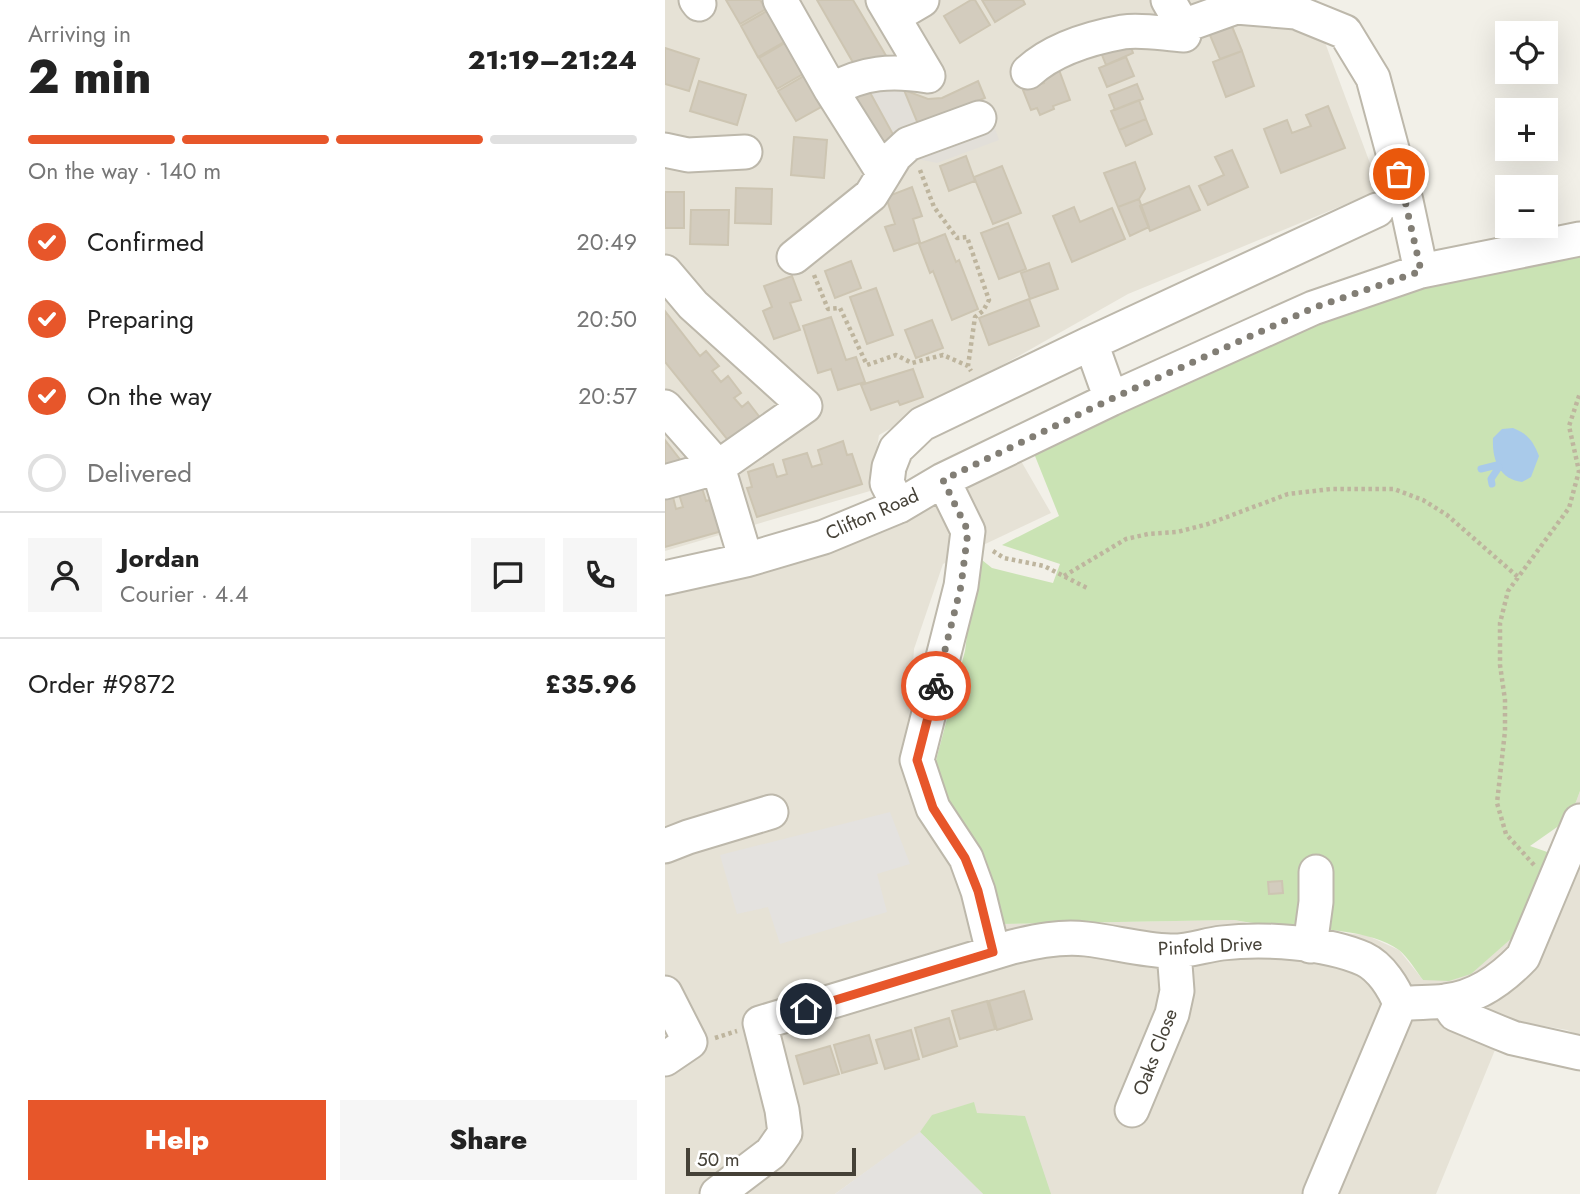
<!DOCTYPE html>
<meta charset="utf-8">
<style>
:root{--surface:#fff;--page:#f6f6f6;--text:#222;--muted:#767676;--line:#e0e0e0;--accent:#e7562a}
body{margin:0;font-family:Jost,sans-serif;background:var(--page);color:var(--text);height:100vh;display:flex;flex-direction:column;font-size:26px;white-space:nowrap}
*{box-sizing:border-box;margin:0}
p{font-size:23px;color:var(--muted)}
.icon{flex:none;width:38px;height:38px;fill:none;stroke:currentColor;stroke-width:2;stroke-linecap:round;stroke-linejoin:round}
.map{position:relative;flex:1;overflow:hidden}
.panel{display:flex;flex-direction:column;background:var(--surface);width:665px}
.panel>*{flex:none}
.tools{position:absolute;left:830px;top:21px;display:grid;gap:14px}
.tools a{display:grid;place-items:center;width:63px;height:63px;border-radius:0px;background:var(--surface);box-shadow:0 7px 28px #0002;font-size:35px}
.scale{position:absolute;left:21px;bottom:18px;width:170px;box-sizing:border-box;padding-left:7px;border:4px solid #454137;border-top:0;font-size:19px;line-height:24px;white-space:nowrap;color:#454137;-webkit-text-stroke:5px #fff;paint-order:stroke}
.pin{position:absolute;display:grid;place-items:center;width:60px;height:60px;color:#fff;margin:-30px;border:4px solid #fff;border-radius:50%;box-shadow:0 2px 7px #0007}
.courier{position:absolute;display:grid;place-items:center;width:70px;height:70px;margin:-35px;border:5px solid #e7562a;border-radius:50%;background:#fff;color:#222;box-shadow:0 2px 9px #0007}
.head em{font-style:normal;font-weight:800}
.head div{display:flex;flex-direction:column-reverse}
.head{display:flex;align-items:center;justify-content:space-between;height:119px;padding:0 28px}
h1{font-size:46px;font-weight:800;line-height:52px}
.bar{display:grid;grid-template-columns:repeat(4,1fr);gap:10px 7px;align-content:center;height:84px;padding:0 28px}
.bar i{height:9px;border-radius:5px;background:var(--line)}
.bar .selected{background:var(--accent)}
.bar p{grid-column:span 4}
.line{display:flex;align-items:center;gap:18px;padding:0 28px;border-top:2px solid var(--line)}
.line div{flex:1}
.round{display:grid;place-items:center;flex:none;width:74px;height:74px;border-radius:0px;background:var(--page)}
ol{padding:0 28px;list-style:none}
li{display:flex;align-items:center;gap:21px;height:77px}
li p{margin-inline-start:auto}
li .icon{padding:7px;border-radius:50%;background:var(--accent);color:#fff;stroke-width:4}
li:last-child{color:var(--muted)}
li i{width:38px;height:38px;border:4px solid var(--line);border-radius:50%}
.button{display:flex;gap:14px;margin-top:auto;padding:14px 28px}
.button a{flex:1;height:80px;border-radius:0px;background:var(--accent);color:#fff;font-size:28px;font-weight:800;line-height:80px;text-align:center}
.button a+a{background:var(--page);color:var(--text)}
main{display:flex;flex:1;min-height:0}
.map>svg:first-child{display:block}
.residential{fill:#e6e2d6}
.industrial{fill:#e2dfd9}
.green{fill:#cae3b4}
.parking{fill:#e4e2df}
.water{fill:#a9caea}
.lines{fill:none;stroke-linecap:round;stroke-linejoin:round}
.stream{stroke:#a9caea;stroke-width:7}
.building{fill:#d3ccbe;stroke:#cdc5b2;stroke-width:2}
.minor-casing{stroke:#bdb8ab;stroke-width:37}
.path{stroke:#beb59e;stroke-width:4.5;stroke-dasharray:3.5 3.5;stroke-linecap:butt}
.minor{stroke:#fff;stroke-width:33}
.done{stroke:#827e75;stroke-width:7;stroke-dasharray:0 12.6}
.route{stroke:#e7562a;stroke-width:9}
.labels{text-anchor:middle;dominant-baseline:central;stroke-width:5;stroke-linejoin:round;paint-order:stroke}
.street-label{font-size:19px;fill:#454137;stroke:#fff}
</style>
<main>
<section class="panel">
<div class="head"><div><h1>2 min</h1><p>Arriving in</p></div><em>21:19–21:24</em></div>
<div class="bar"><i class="selected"></i><i class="selected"></i><i class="selected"></i><i></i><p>On the way · 140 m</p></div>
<ol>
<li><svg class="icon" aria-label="check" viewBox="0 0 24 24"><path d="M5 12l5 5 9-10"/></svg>Confirmed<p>20:49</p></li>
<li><svg class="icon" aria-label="check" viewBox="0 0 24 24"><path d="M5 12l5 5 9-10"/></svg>Preparing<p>20:50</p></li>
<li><svg class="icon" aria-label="check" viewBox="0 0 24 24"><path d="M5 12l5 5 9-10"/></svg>On the way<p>20:57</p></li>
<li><i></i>Delivered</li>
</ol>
<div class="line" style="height:126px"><a class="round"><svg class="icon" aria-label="person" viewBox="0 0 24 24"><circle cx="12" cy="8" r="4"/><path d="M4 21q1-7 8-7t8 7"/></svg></a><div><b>Jordan</b><p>Courier · 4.4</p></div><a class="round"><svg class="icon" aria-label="chat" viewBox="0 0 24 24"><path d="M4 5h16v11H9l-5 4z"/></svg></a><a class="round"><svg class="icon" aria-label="phone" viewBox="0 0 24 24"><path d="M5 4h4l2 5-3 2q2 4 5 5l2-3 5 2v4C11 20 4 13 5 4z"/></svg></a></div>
<div class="line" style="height:91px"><div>Order #9872</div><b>£35.96</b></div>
<div class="button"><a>Help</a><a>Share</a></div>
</section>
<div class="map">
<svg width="915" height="1194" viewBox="0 0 915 1194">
<rect width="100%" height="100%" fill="#f2f0e8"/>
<path class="residential" d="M0,0H626L649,13L715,190L463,294L214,435L205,491L0,551Z
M352,454L386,513L278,564L249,649L241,764L334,924L569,920L597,926L701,935L734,950L758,980L885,853L905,818L915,791V1036L902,1030L873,1025L845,1028L832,1045L771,1194H318L255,1133L170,1194H0V594L190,542L309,472Z"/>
<path class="industrial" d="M313,81L334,140L272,163L219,152L202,87H233L263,99L277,98Z"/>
<path class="green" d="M915,255V791L905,818L865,846L885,853L848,937L806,974L784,981L758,980C751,971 743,957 734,950C699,924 613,929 569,920L334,924L279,803L270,764L300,651L312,556L327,568L388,583L395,564L337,545L394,516L368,451L638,328L759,283Z
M309,1102L312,1113L360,1116L386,1194H318L255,1132L267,1115Z"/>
<path class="parking" d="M225,812L245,864L212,874L222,912L115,944L103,907L72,914L55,855Z
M255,1132L318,1194H170Z"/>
<path class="water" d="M848,428C863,434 868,441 874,456L866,477L857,482C833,479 827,458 828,438L837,429Z"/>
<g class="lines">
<path class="stream" d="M816,469L832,465
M827,484L826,479L834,467"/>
</g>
<path class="building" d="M61,0H95L101,9L75,24Z
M152,0H188L226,64L193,71Z
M306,0H310L325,25L295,43L279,16Z
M317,0H358L360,4L330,22Z
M102,11L119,42L93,57L76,26Z
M564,19L577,51L555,59L542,28Z
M463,39L468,53L441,65L435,50Z
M120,43L138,74L112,89L94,58Z
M0,48L34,59L24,91L0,84Z
M577,51L589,86L561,97L548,62Z
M461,57L469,76L442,87L434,68Z
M393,67L405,100L388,106L389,109L375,115L372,108L366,110L358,90L379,83L376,73Z
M139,76L156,107L131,121L113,91Z
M34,81L81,95L72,125L25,111Z
M313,81L320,98L253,124L239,90L263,99L277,98Z
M472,84L478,99L450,110L444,95Z
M202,87L230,138L215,146L184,93Z
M474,100L481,119L454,130L446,111Z
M663,106L680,148L616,173L599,129L622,120L627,133L646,126L641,115Z
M481,119L487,134L461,146L454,130Z
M129,137L162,140L159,178L126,175Z
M567,150L583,187L543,205L534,186L559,175L550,157Z
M301,156L310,181L284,191L275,166Z
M470,162L480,189L474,199L453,207L439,173Z
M337,166L356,213L328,224L309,177Z
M524,186L535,210L485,231L475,206Z
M247,187L257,216L248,219L255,242L229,251L220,227L230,224L221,197Z
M71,188L107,189L106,224L70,223Z
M0,192H19V228H0Z
M474,199L484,227L465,236L453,207Z
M409,207L415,222L447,208L460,239L407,262L388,216Z
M26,210H64L63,245L25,244Z
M343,223L361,269L334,279L316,233Z
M280,234L291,262L294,260L313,309L287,320L268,271L265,273L254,244Z
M186,261L196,288L170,298L160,271Z
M384,263L393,289L365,299L356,273Z
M127,276L136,300L125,303L135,330L109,339L98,311L107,307L99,286Z
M211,288L228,335L202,344L185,297Z
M364,299L374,326L324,345L314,318Z
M0,311L35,356L41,351L54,366L47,371L56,382L63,376L76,393L69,398L77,407L83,402L96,419L70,449L0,362Z
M166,317L181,360L191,357L200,382L173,390L166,369L153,373L138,326Z
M267,320L278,348L251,358L240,330Z
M248,369L258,397L235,405L233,401L206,410L196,385Z
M0,440L17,462L0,475Z
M178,441L182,455L187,454L197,484L92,517L82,488L87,487L83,472L108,464L112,477L122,474L118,460L142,453L147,467L157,464L153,450Z
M37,488L41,501L48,499L57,531L0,547V499L8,497L11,509L18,507L14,494Z
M617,881L618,893L604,894L603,882Z
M359,991L367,1019L332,1030L324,1001Z
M322,1001L330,1029L295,1039L287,1011Z
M284,1018L292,1046L258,1057L250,1028Z
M246,1030L254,1059L220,1069L211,1040Z
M204,1035L212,1063L177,1073L169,1045Z
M165,1046L174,1074L139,1084L131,1056Z"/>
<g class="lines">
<g class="minor-casing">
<path id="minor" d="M31,0L34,4
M115,0L166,90L219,174L206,195L129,257
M503,0L518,26L571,7L631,12L680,32L708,78L741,201L756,271
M228,17L257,0
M363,72C388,49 425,38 458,32C477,29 500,34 519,35
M166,90C199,72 226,70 263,76L218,0
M0,150L23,155L80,152
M219,174L230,156L243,144L314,118
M0,272L28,305L140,406L53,467L0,482
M426,343L712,210
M0,407L53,467L81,560
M278,480L303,531L296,586L252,760L268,808L301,858L313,891L328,952
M234,506L222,483L224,467L231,449L257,424L426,343L446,399
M0,578L81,560L159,537L234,506L278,480L446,399L648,308L756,271L915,239
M0,846L23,837L106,812
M645,946L651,902V872
M0,993L25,1042L0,1059
M781,1001L790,1014L833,1032L848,1038L915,1053
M735,1004C750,1002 765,1003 780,1001C811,998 837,979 858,957L915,821
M467,1110L507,1014L512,991L509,951
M52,1194L106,1153L120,1133L117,1110L95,1023L347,947C371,941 396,936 421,939C449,942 476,950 505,951C522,952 540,945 557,943C599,938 660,942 699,959C716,967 729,988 735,1004L655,1194"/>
</g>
<path class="path" d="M255,170L269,207L292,238L302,237L324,300L318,311L310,317L303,366L306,371
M149,275L163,309L175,308L202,365L231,355L247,363L278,355L303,366
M328,551L339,558L379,566L424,589
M399,576L461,539L483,534L512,532L543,524L623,494L666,489H729L758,500L782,515L853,577
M869,865L841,834L832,803L840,731V700L835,665V623L843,591L904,508L914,471L904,426L915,393
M50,1038L72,1031"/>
<use href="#minor" class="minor"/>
</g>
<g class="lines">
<path class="done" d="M271,686L296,586L303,531L278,480L446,399L648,308L756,271L734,174"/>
<path class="route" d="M141,1009L328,952L313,891L300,858L268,808L252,760L271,686"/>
</g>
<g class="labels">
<g class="street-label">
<text transform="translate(207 514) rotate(-24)">Clifton Road</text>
<text transform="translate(545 946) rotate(-3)">Pinfold Drive</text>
<text transform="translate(490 1052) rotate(-69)">Oaks Close</text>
</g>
</g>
</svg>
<div class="tools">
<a><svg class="icon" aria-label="locate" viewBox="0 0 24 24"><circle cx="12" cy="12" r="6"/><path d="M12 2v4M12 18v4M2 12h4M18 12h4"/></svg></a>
<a>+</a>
<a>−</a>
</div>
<div class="scale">50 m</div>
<div class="pin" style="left:734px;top:174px;background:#ea580c"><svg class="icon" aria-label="bag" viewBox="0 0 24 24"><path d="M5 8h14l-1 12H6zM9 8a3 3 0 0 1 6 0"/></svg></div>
<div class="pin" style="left:141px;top:1009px;background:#1f2937"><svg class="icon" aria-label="home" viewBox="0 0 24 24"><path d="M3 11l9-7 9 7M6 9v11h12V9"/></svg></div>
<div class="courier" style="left:271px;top:686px"><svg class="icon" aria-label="bike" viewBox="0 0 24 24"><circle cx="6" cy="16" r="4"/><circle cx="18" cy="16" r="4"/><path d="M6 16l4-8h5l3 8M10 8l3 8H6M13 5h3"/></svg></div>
</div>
</main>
